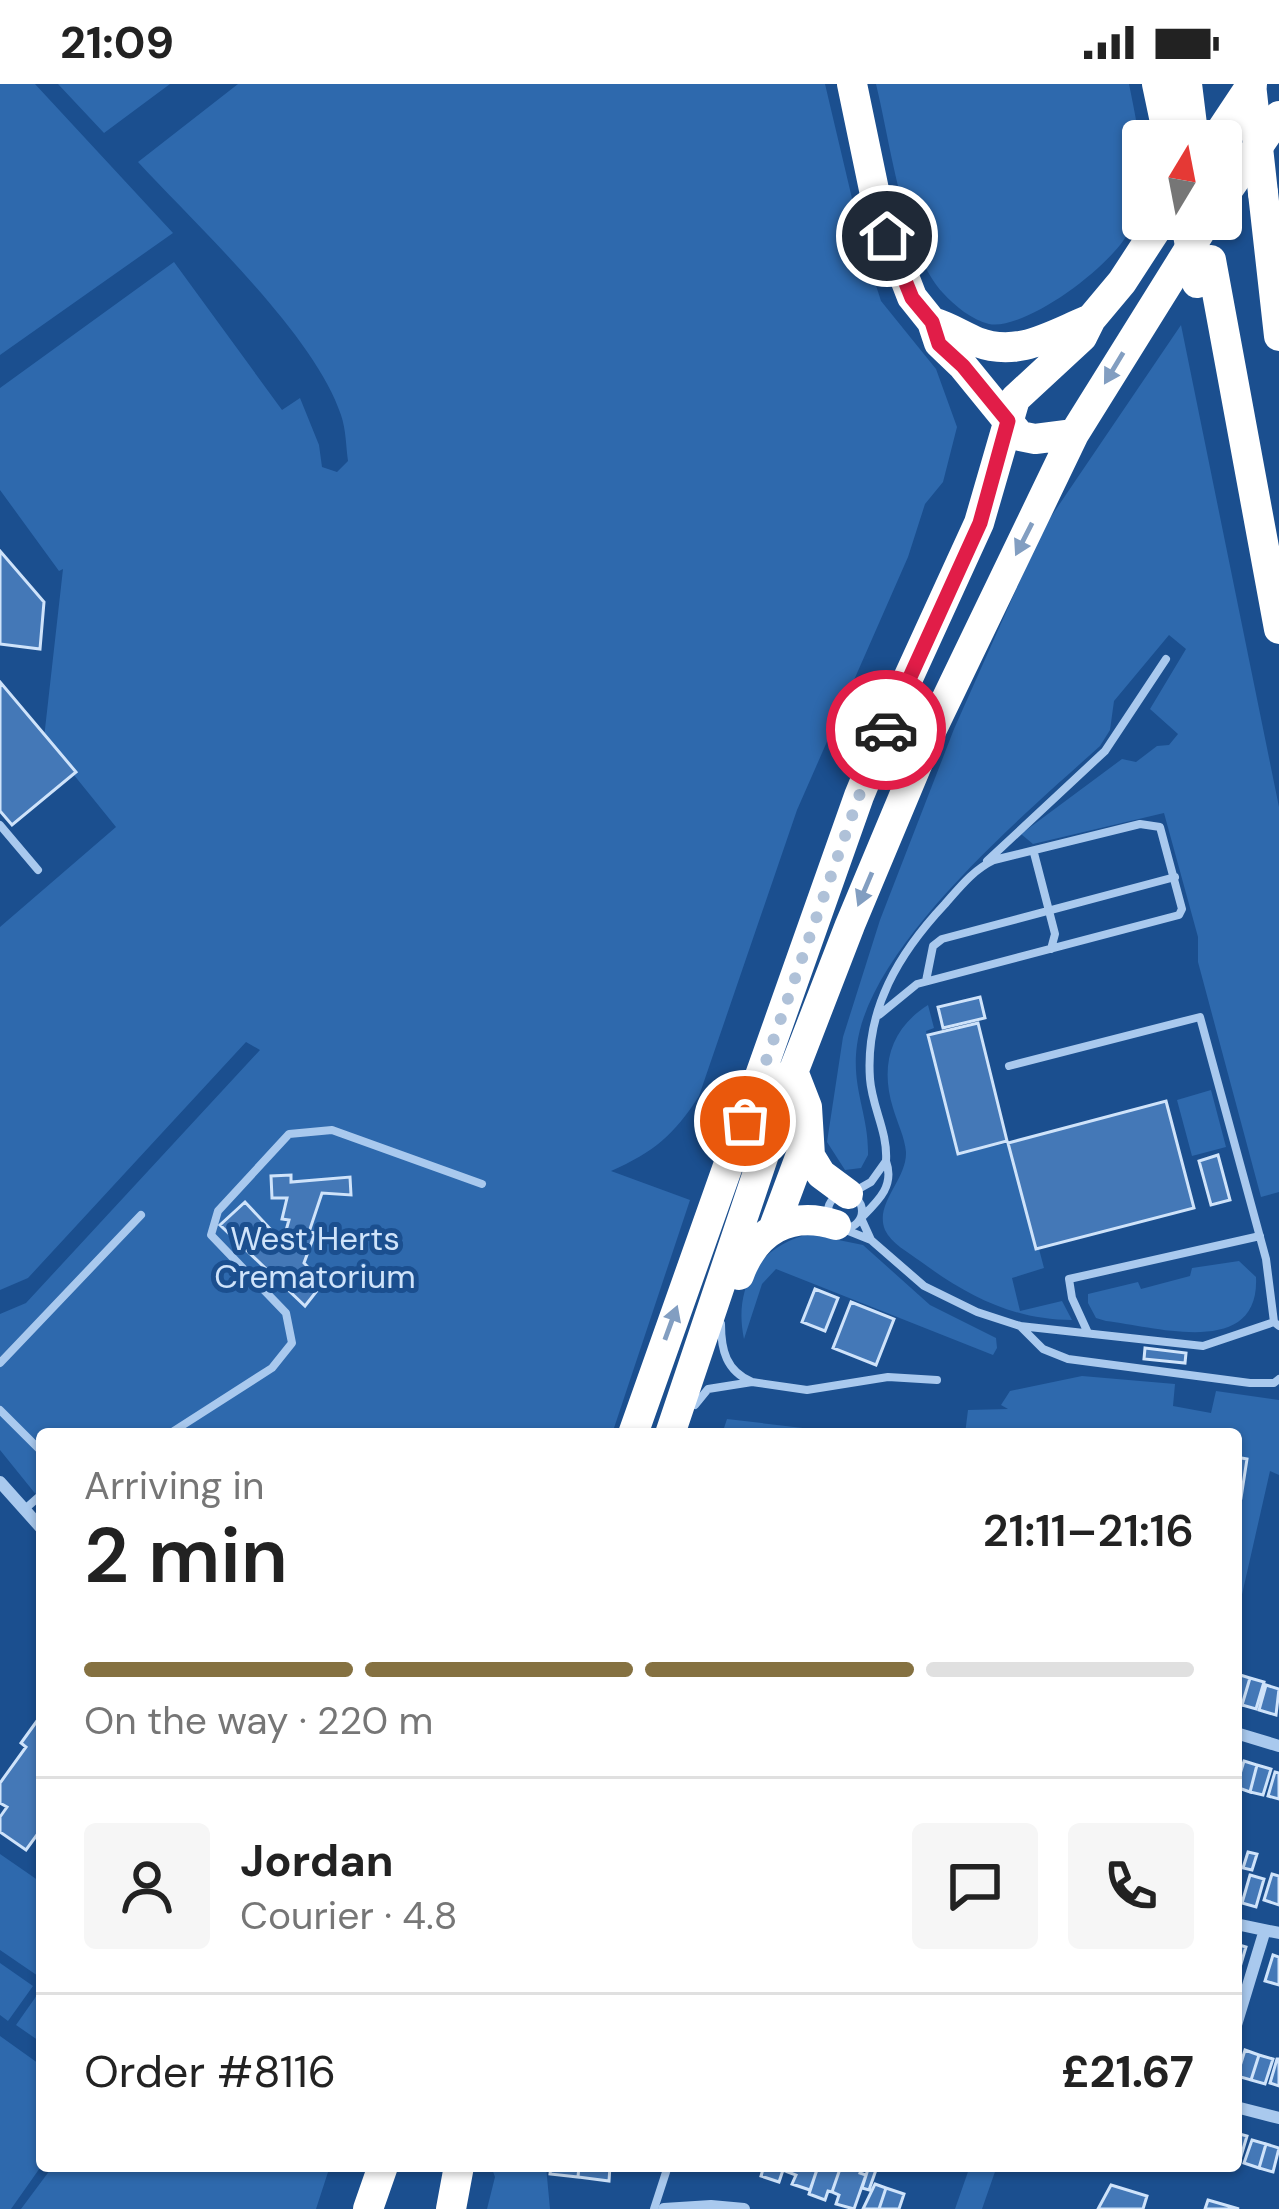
<!DOCTYPE html>
<meta charset="utf-8">
<style>
:root{--surface:#fff;--page:#f6f6f6;--text:#222;--muted:#767676;--line:#e0e0e0;--accent:#857141}
body{margin:0;font-family:"DM Sans",sans-serif;background:var(--page);color:var(--text);height:100vh;display:flex;flex-direction:column;font-size:45px;white-space:nowrap}
*{box-sizing:border-box;margin:0}
p{font-size:39px;color:var(--muted)}
.icon{flex:none;width:66px;height:66px;fill:none;stroke:currentColor;stroke-width:2;stroke-linecap:round;stroke-linejoin:round}
.map{position:relative;flex:1;overflow:hidden}
.drawer{position:absolute;left:36px;top:1344px;width:1206px;height:744px;display:flex;flex-direction:column;background:var(--surface);border-radius:12px;box-shadow:0 3px 9px #0004}
.drawer>*{flex:none}
.needle{width:78px;rotate:10deg}
.fabs{position:absolute;left:1122px;top:36px;display:grid;gap:24px}
.fabs a{display:grid;place-items:center;width:120px;height:120px;border-radius:12px;background:var(--surface);box-shadow:0 3px 9px #0004;font-size:60px}
.pin{position:absolute;display:grid;place-items:center;width:102px;height:102px;color:#fff;margin:-51px;border:6px solid #fff;border-radius:50%;box-shadow:0 3px 12px #0007}
.courier{position:absolute;display:grid;place-items:center;width:120px;height:120px;margin:-60px;border:9px solid #e11d48;border-radius:50%;background:#fff;color:#222;box-shadow:0 3px 15px #0007}
.summary em{font-style:normal;font-weight:600}
.summary div{display:flex;flex-direction:column-reverse}
.summary{display:flex;align-items:center;justify-content:space-between;height:204px;padding:0 48px}
h1{font-size:78px;font-weight:600;line-height:90px}
.bar{display:grid;grid-template-columns:repeat(4,1fr);gap:18px 12px;align-content:center;height:144px;padding:0 48px}
.bar i{height:15px;border-radius:9px;background:var(--line)}
.bar .on{background:var(--accent)}
.bar p{grid-column:span 4}
.line{display:flex;align-items:center;gap:30px;padding:0 48px;border-top:3px solid var(--line)}
.line div{flex:1}
.round{display:grid;place-items:center;flex:none;width:126px;height:126px;border-radius:12px;background:var(--page)}
.status{display:flex;justify-content:space-between;align-items:center;height:84px;padding:0 60px;background:var(--surface);direction:ltr}
.status svg{height:33px;fill:currentColor}
.map>svg:first-child{display:block}
.green{fill:#2e69ad}
.building{fill:#4478b7;stroke:#cfe3fa;stroke-width:3}
.lines{fill:none;stroke-linecap:round;stroke-linejoin:round}
.lane{stroke:#a9c9ee;stroke-width:8}
.street{stroke:#a9c9ee;stroke-width:12}
.highway{stroke:#fff;stroke-width:30}
.highway-bridge{stroke:#fff;stroke-width:30}
.oneway{fill:#829ec1}
.done{stroke:#afc1d8;stroke-width:12;stroke-dasharray:0 21.6}
.route{stroke:#e11d48;stroke-width:15}
.labels{text-anchor:middle;dominant-baseline:central;stroke-width:10;stroke-linejoin:round;paint-order:stroke}
.park-label{font-size:33px;fill:#cfe3fa;stroke:#1b4f8f}
</style>
<div class="status"><b>21:09</b><svg viewBox="0 0 49 12"><path d="M0 12V9h3v3zM5 12V6h3v6zM10 12V3h3v9zM15 12V0h3v12zM26 1h20v11H26zM47 4h2v5h-2z"/></svg></div>
<div class="map">
<svg width="1279" height="2125" viewBox="0 0 1279 2125">
<rect width="100%" height="100%" fill="#1b4f8f"/>
<path class="green" d="M0,0H35L173,149L0,271Z
M58,0H170L104,49Z
M238,0H825L863,161L881,217L936,285L957,343L943,398L925,420L908,473L797,726L699,1012C674,1051 654,1068 611,1087L690,1116L612,1350H42V1418L0,1366V1230L26,1219L260,966L246,958L28,1194L0,1206V843L116,743L44,654L63,485L59,487L0,406V304L174,178L282,326L300,314L319,361L322,383L337,388L348,377C346,363 346,345 341,331C315,251 197,142 138,78Z
M876,0H1129C1139,50 1150,96 1130,145C1116,179 1026,247 989,240C972,236 955,222 943,209C904,168 890,57 876,0Z
M1181,241L1279,723V1108L1261,1113L1198,878V853L1164,729L1033,760L1021,750L1122,675L1136,678L1157,662L1169,661L1178,650L1150,625L1186,565L1169,551L1114,617L1110,646L1100,662C1026,729 870,860 857,961C851,1004 869,1031 868,1071L861,1084L845,1086L827,1058L843,953L880,836L954,645L1044,443Z
M928,921L934,944L926,947L957,1070L1008,1059L1035,1165H1039L1044,1184L1012,1194L1020,1227L1062,1217L1072,1236C1013,1236 966,1211 920,1177C909,1169 891,1159 885,1146C874,1119 907,1096 906,1068C905,1054 897,1038 893,1024C880,982 890,945 928,921Z
M1211,1006L1226,1063L1192,1072L1177,1016Z
M809,1150L863,1161L930,1221L996,1254L997,1264L993,1271L776,1185L762,1200L744,1255C733,1203 758,1163 809,1150Z
M1239,1177L1256,1193C1260,1275 1157,1243 1106,1237L1096,1234L1088,1219V1210L1138,1198L1141,1205L1190,1192L1192,1184Z
M1082,1292L1175,1300L1173,1322L1211,1329L1216,1307L1279,1316V1391L1270,1387L1236,1537V1350H965L968,1326L1008,1325L1001,1321L1010,1307Z
M727,1335L854,1350H722Z
M0,1770L42,1799V1886L38,1892L0,1866Z
M0,1879L33,1902L8,1937L0,1931Z
M42,1904V1959L16,1941Z
M0,1952L42,1982V2081L11,2125H0Z
M53,2082H330L316,2125H21Z
M491,2082H546L550,2125H487L495,2093Z
M970,2082H997L982,2125H955Z"/>
<path class="building" d="M0,467L44,518L40,565L0,560Z
M0,598L76,688L12,741L0,727Z
M980,913L985,934L943,944L938,923Z
M978,939L1007,1057L958,1070L928,951Z
M1166,1017L1194,1124L1036,1165L1008,1059Z
M1218,1071L1230,1116L1211,1121L1199,1077Z
M291,1091V1098L350,1093L351,1111L322,1109L309,1148L315,1149L304,1179L323,1199L305,1222L220,1141L245,1118L288,1164L295,1153L285,1150L289,1136L282,1135L287,1114H272L271,1092Z
M815,1205L838,1214L825,1247L802,1238Z
M851,1218L894,1235L876,1281L833,1264Z
M1145,1264L1186,1269L1185,1279L1144,1275Z
M1236,1373L1247,1375L1241,1414L1236,1413Z
M1237,1590L1250,1594L1242,1621L1236,1619Z
M1250,1594L1264,1598L1256,1625L1242,1621Z
M1266,1601L1279,1605L1276,1631L1259,1626Z
M42,1630V1744L26,1766L0,1748V1733L7,1723L0,1719V1699L26,1663L21,1659Z
M1244,1677L1257,1681L1250,1708L1236,1703Z
M1257,1681L1271,1685L1263,1711L1250,1708Z
M1275,1688L1279,1689V1715L1268,1712Z
M1248,1768L1257,1770L1252,1786L1243,1784Z
M1272,1790L1279,1792V1821L1264,1816Z
M1250,1791L1264,1795L1256,1823L1242,1819Z
M1236,1860L1246,1863L1238,1890L1236,1889Z
M1273,1871L1279,1873V1901L1265,1897Z
M1245,1966L1259,1971L1251,1996L1237,1992Z
M1259,1971L1273,1975L1265,2000L1251,1996Z
M1277,1975H1279V2002L1270,1999Z
M1236,2049L1247,2052L1239,2079L1236,2078Z
M1252,2056L1266,2060L1259,2084L1244,2079Z
M1266,2060L1279,2064L1273,2088L1259,2084Z
M551,2082H579L578,2093L550,2090Z
M579,2082H610L609,2097L578,2093Z
M764,2082H790L788,2088L783,2086L779,2098L761,2092Z
M790,2082L818,2083L810,2106L792,2100L796,2091L788,2088Z
M841,2082L832,2108L828,2107L825,2116L809,2110L818,2082Z
M841,2082L862,2083L860,2089L866,2091L854,2125L836,2120L839,2111L832,2108Z
M869,2082L877,2083L869,2106L862,2104Z
M875,2100L886,2104L879,2125H863Z
M1111,2101L1147,2112L1143,2125H1098Z
M886,2104L904,2110L899,2125H879Z
M1208,2116L1239,2125H1205Z"/>
<g class="lines">
<path class="lane" d="M0,741L38,786
M1034,769L1055,850L1051,865
M987,777L1105,667L1166,575
M926,897L933,862L942,855L1175,793
M879,931L917,900L1179,831L1182,825L1160,743L1140,740L994,776C973,786 960,803 945,820C899,869 865,925 870,995C872,1023 888,1048 886,1077
M1009,982L1200,933L1266,1175L1274,1238L1279,1242
M828 1127a17 17 0 1 1 34 0a17 17 0 1 1-34 0Z
M841,1144L871,1156L861,1134C878,1117 895,1102 886,1077L871,1098L855,1107
M871,1156L924,1202L977,1228L1020,1242L1203,1262L1274,1238
M1020,1242L1043,1265L1068,1275L1250,1299H1274L1279,1295
M1088,1249L1072,1214L1069,1195L1260,1152
M0,1279L141,1131
M752,1298L807,1306L888,1293L937,1296
M695,1321L708,1305L752,1298C726,1287 721,1266 721,1240
M0,1326L42,1368
M169,1350L272,1284L292,1259L286,1229L211,1151L218,1127L289,1050L332,1046L482,1100
M25,1425L42,1410
M654,2125L668,2082"/>
<path class="street" d="M0,1398L42,1445
M1236,1649L1279,1662
M1236,1840L1279,1849
M1236,1941L1264,1849
M1236,2023L1279,2034
M664,2125L711,2122L744,2125"/>
<path class="highway" d="M852,0L878,125L912,213L932,238L939,259L963,282L1020,352L1035,355L1074,350
M1157,0L1169,57
M1187,0L1194,57
M1214,57L1252,0
M1263,109L1279,252
M1221,116L1279,32
M1211,176L1279,545
M932,238C949,243 961,251 977,258C1019,274 1053,250 1091,235
M793,987L807,1023L810,1072L821,1090L848,1110
M774,1143L806,1057
M739,1191C755,1147 790,1126 836,1141
M633,1350L859,712L904,603L979,439L1015,315L1082,253L1091,235L1122,198L1163,135
M670,1350L782,1017L850,841L932,645L1074,350L1208,135
M368,2125L383,2082
M451,2125L459,2082"/>
<path class="highway-bridge" d="M1251,0L1263,109
M1185,135L1197,199"/>
</g>
<defs><path id="oneway-solid" d="M-6-.8H1V-3.2L6.5 0L1 3.2V.8H-6Z" transform="scale(3)"/></defs>
<g class="oneway">
<use href="#oneway-solid" transform="translate(1114 284) rotate(121)"/>
<use href="#oneway-solid" transform="translate(1024 455) rotate(117)"/>
<use href="#oneway-solid" transform="translate(865 805) rotate(113)"/>
<use href="#oneway-solid" transform="translate(671 1239) rotate(-70)"/>
</g>
<g class="lines">
<path class="done" d="M745,1037L859,712L886,646"/>
<path class="route" d="M886,646L980,439L1008,337L963,282L939,260L932,238L912,214L887,152"/>
</g>
<g class="labels">
<g class="park-label">
<text x="315" y="1154">West Herts<tspan x="315" dy="38">Crematorium</tspan></text>
</g>
</g>
</svg>
<div class="fabs">
<a><svg class="needle" viewBox="-14 -14 28 28"><path d="M0-13l5 13h-10z" fill="#e53935"/><path d="M0 13l5-13h-10z" fill="#767676"/></svg></a>
</div>
<div class="pin" style="left:745px;top:1037px;background:#ea580c"><svg class="icon" aria-label="bag" viewBox="0 0 24 24"><path d="M5 8h14l-1 12H6zM9 8a3 3 0 0 1 6 0"/></svg></div>
<div class="pin" style="left:887px;top:152px;background:#1f2937"><svg class="icon" aria-label="home" viewBox="0 0 24 24"><path d="M3 11l9-7 9 7M6 9v11h12V9"/></svg></div>
<div class="courier" style="left:886px;top:646px"><svg class="icon" aria-label="car" viewBox="0 0 24 24"><path d="M5 17H2v-5l4-1 3-4h7l3 4 3 1v5h-3M9 17h6M6 11h13"/><circle cx="7" cy="17" r="2"/><circle cx="17" cy="17" r="2"/></svg></div>
<section class="drawer">
<div class="summary"><div><h1>2 min</h1><p>Arriving in</p></div><em>21:11–21:16</em></div>
<div class="bar"><i class="on"></i><i class="on"></i><i class="on"></i><i></i><p>On the way · 220 m</p></div>
<div class="line" style="height:216px"><a class="round"><svg class="icon" aria-label="person" viewBox="0 0 24 24"><circle cx="12" cy="8" r="4"/><path d="M4 21q1-7 8-7t8 7"/></svg></a><div><b>Jordan</b><p>Courier · 4.8</p></div><a class="round"><svg class="icon" aria-label="chat" viewBox="0 0 24 24"><path d="M4 5h16v11H9l-5 4z"/></svg></a><a class="round"><svg class="icon" aria-label="phone" viewBox="0 0 24 24"><path d="M5 4h4l2 5-3 2q2 4 5 5l2-3 5 2v4C11 20 4 13 5 4z"/></svg></a></div>
<div class="line" style="height:156px"><div>Order #8116</div><b>£21.67</b></div>
</section>
</div>
